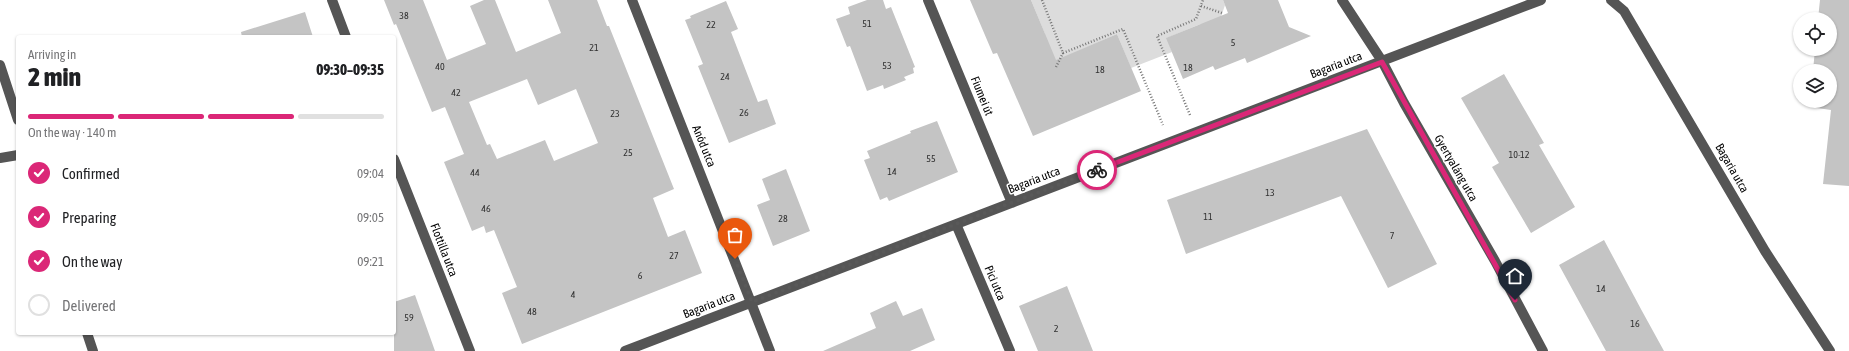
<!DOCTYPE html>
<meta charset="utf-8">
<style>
:root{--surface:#fff;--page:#f6f6f6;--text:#202124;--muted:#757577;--line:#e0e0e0;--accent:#db2777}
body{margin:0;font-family:"Asap Condensed",sans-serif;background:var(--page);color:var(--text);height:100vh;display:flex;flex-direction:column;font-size:15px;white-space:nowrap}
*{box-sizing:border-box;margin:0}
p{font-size:13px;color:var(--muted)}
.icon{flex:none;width:22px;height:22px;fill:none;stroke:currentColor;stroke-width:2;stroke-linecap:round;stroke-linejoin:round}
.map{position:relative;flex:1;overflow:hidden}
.sheet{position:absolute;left:16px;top:35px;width:380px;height:300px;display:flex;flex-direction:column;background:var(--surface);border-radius:4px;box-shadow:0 1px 3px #0004}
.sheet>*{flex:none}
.tools{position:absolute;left:1793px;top:12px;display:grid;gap:8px}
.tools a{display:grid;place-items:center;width:44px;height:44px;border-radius:50%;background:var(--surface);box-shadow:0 1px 3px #0004;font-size:20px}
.pin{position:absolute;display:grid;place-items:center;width:34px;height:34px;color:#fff;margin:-41px -17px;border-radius:50% 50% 50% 0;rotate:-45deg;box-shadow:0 0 4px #0007}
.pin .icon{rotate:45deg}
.courier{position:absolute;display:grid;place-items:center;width:40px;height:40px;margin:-20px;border:3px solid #db2777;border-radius:50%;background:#fff;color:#222;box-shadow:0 1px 5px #0007}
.overview em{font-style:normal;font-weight:800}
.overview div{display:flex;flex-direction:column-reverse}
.overview{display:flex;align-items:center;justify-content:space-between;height:68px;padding:0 12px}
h1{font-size:26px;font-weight:800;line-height:30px}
.bar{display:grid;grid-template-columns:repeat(4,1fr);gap:6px 4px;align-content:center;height:48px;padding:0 12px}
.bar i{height:5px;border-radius:3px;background:var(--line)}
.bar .selected{background:var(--accent)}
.bar p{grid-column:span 4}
ol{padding:0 12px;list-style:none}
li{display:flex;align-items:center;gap:12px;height:44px}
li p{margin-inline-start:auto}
li .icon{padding:4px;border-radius:50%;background:var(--accent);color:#fff;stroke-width:4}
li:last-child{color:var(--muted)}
li i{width:22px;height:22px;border:2px solid var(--line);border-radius:50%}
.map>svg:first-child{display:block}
.green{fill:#dcdcdc}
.building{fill:#c4c4c4;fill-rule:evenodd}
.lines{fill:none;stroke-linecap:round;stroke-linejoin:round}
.path{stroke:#777;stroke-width:2.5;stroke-dasharray:1 2;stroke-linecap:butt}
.minor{stroke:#555;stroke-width:10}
.done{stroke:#595959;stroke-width:4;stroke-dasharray:0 7.2}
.route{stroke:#db2777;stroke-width:5}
.labels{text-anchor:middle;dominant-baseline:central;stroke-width:3;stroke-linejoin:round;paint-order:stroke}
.number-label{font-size:10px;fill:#313131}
.street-label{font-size:12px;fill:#000;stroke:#fff}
</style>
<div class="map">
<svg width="1849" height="351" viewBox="0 0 1849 351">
<rect width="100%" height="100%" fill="#fff"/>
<path class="green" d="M1031,0H1223L1225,5L1220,20L1198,25L1167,38L1172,52L1131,68L1117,34L1049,64L1039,37L1045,34Z"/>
<path class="building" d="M384,0H423L447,60L486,44L470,6L484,0H495L516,52L561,33L548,0H597L607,26H609L674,189L653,198L668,237L685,230L702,273L522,344L502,293L517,287L494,230L486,233L484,226L472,231L444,162L464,154L445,107L432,112L396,24L394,25ZM527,79L538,105L576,89L598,143L554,161L545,140L497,159L490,144L487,145L469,102Z
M867,0H883L886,9L891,7L915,67L913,68L914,73L904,77L906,80L884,89L883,85L867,91L850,46L847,47L836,19L850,14L848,7Z
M970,0H1031L1056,60L1117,34L1141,91L1033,136L997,53L993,54Z
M1223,0H1278L1289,27L1311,36L1247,63L1245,58L1215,70L1213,66L1183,79L1166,38L1228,13Z
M1820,0H1849V186L1823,184L1831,110L1810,107V101H1830V71H1813L1815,49H1830V19H1818Z
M726,1L738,29L731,32L758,102L767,99L776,124L729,143L698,66L703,64L685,20L691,18L690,16Z
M305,12L313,37H242L241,32Z
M1504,74L1544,143L1539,145L1575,207L1531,233L1492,167L1499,163L1461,98Z
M937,121L958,172L889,201L887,197L880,200L864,160L870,158L867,151L911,133L910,131Z
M1367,129L1437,264L1388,288L1341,196L1186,254L1167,200Z
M786,169L810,231L773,246L757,205L770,200L762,179Z
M1604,240L1642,311L1664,351H1606L1559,265Z
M1067,286L1093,351H1038L1019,306Z
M415,295L435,351H394V302Z
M896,301L903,316L922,308L935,340L910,351H823L876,328L870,313Z"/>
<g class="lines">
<path class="path" d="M1042,0L1063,53L1123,29L1163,125
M1201,6L1222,13
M1056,67L1063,53
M1190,115L1157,36L1196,19L1203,0"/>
<path class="minor" d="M332,0L346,37
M632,0L770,351
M928,0L1012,203
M1342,0L1382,61L1404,103L1495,261L1543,351
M1611,0L1624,11L1765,251L1830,351
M0,65L18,120
M0,158L18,155
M394,159L470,351
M956,224L1010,351
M87,333L93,351
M625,351L1541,0"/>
</g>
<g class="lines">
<path class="done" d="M735,259L752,302L1097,170"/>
<path class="route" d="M1097,170L1382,62L1515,300"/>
</g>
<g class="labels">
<g class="number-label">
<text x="404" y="15">38</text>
<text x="867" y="23">51</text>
<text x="711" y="24">22</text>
<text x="1233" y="42">5</text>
<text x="594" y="47">21</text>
<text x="887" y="65">53</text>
<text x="440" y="66">40</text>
<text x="1188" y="67">18</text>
<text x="1100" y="69">18</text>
<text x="725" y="76">24</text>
<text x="456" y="92">42</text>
<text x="744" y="112">26</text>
<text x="615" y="113">23</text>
<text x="628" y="152">25</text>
<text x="1519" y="154">10-12</text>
<text x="931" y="158">55</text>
<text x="892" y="171">14</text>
<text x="475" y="172">44</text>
<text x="1270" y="192">13</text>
<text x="486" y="208">46</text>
<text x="1208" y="216">11</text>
<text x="783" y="218">28</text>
<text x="1392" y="235">7</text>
<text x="674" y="255">27</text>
<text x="640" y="275">6</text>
<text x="1601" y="288">14</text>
<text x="573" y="294">4</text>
<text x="532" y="311">48</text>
<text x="409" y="317">59</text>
<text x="1635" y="323">16</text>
<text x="1056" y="328">2</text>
</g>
<g class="street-label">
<text transform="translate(1336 65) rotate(-21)">Bagaria utca</text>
<text transform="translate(982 96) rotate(68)">Fiumei út</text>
<text transform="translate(704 146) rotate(68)">Anód utca</text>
<text transform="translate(1456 168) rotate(60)">Gyertyaláng utca</text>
<text transform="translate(1732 168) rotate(60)">Bagaria utca</text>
<text transform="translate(1034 180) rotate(-21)">Bagaria utca</text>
<text transform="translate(444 250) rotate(69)">Flottilla utca</text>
<text transform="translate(995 283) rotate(67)">Pici utca</text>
<text transform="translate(709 305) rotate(-21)">Bagaria utca</text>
</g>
</g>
</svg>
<div class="tools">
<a><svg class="icon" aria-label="locate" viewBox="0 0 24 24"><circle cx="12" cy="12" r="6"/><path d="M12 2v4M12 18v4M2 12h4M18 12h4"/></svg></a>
<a><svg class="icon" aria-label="layers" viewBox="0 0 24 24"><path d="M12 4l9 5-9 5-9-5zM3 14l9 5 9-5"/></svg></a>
</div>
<div class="pin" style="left:735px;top:259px;background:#ea580c"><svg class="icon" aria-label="bag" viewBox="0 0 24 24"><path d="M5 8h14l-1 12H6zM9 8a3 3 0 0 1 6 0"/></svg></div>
<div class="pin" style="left:1515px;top:300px;background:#1f2937"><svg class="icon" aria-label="home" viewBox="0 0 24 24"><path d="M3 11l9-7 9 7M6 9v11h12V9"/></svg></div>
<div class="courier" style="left:1097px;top:170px"><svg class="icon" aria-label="bike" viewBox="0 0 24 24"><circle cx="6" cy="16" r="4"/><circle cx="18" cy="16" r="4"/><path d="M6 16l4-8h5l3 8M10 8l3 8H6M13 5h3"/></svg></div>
<section class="sheet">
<div class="overview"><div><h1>2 min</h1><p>Arriving in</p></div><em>09:30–09:35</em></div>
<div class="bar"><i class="selected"></i><i class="selected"></i><i class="selected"></i><i></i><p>On the way · 140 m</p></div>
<ol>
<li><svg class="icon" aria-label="check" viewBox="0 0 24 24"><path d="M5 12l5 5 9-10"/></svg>Confirmed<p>09:04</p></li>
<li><svg class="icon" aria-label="check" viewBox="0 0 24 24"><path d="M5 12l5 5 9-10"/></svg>Preparing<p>09:05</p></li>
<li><svg class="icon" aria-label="check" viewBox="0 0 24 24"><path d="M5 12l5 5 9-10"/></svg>On the way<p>09:21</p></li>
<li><i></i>Delivered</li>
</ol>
</section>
</div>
